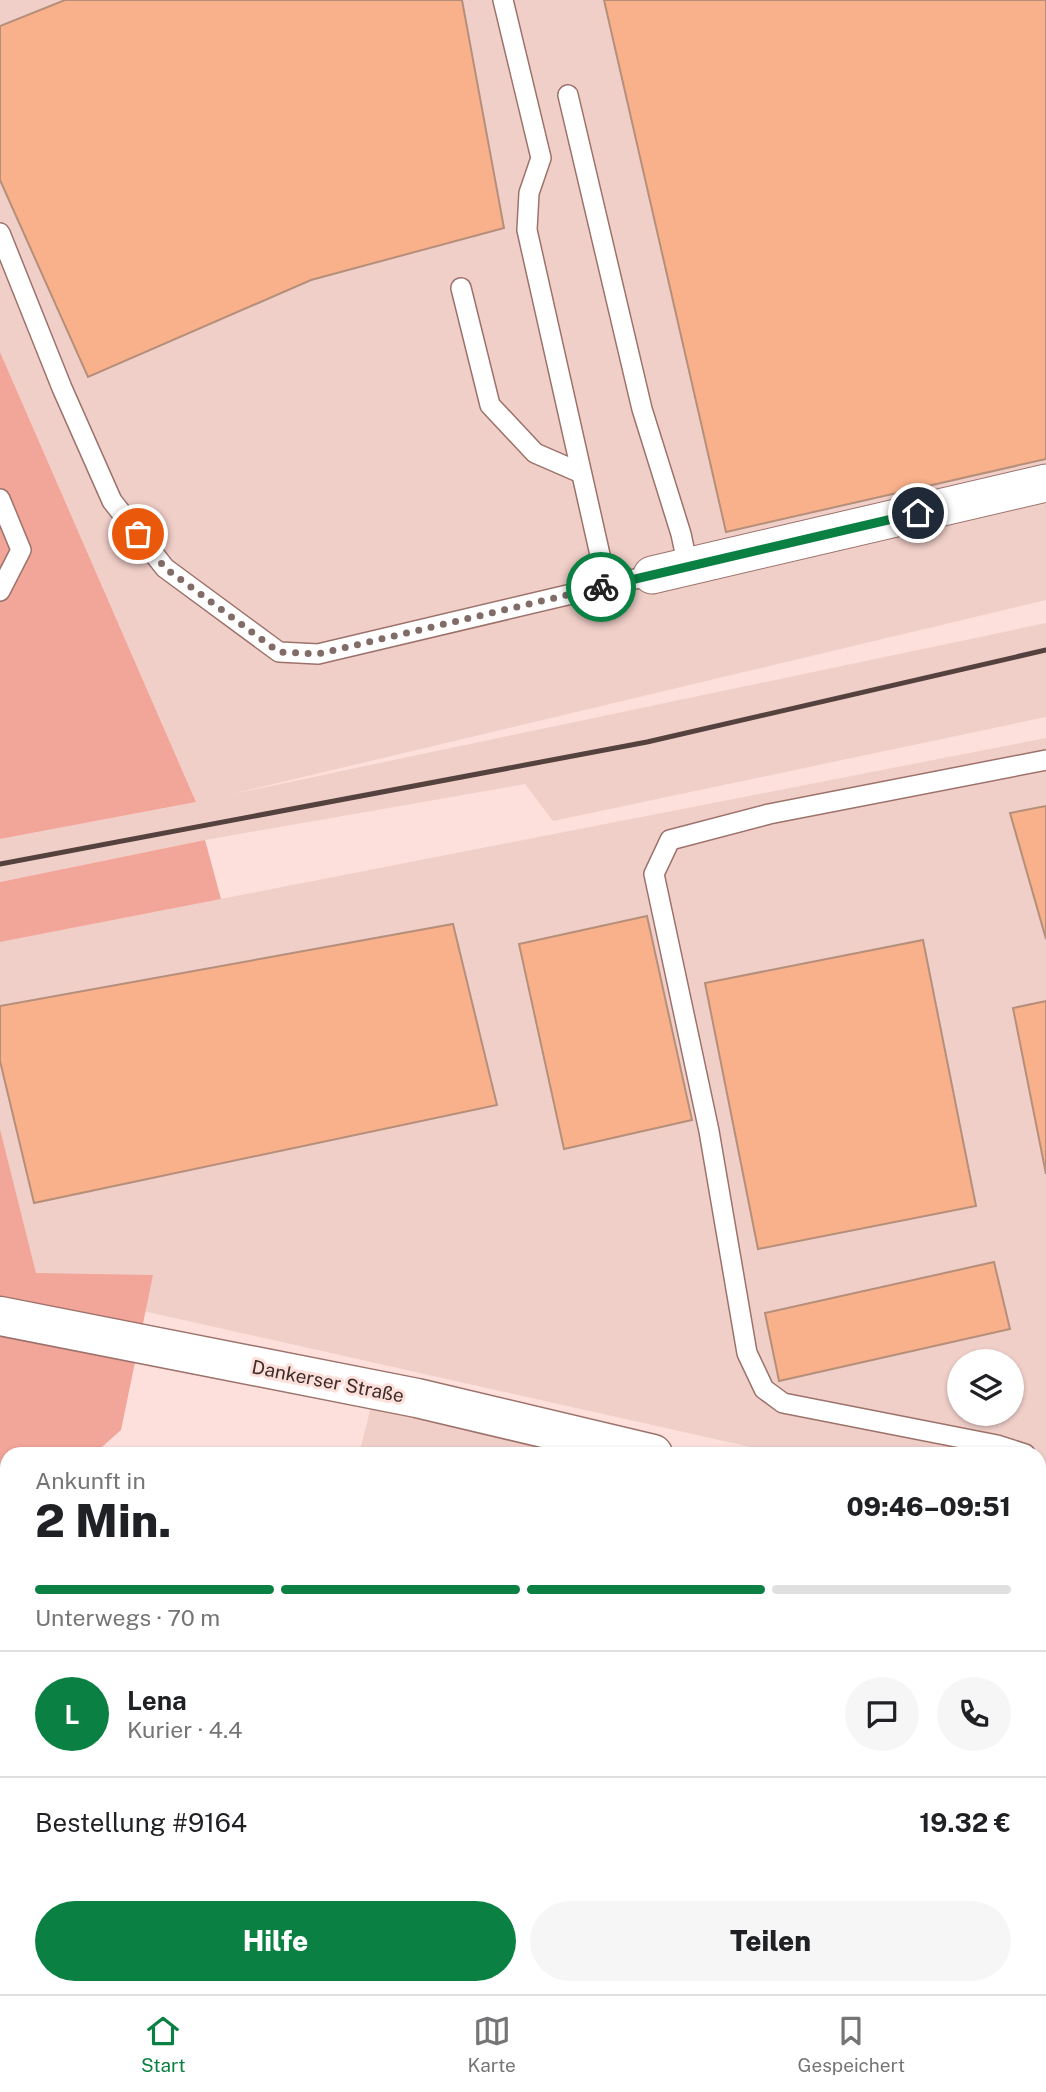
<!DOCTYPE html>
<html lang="de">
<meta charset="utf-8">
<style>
:root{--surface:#fff;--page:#f6f6f6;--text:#202124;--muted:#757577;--line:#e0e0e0;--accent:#0b8043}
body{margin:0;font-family:"Public Sans",sans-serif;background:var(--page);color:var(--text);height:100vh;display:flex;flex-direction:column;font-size:26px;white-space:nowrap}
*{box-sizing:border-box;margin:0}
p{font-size:23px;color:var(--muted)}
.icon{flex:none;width:38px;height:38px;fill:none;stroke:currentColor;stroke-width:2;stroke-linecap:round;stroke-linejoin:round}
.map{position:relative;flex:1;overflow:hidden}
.panel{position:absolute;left:0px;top:1447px;width:1046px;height:548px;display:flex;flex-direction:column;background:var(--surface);border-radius:21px 21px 0 0;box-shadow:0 2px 5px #0004}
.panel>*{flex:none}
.controls{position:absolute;left:947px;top:1349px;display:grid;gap:14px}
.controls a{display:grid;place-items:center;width:77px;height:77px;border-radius:50%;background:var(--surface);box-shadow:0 2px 5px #0004;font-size:35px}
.pin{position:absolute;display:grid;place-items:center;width:60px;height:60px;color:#fff;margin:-30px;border:4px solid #fff;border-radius:50%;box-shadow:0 2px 7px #0007}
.courier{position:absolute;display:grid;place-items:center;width:70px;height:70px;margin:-35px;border:5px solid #0b8043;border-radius:50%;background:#fff;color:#222;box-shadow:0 2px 9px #0007}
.summary em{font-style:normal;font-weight:800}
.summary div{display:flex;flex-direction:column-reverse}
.summary{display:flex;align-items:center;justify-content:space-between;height:119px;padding:0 35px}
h1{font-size:46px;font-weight:800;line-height:52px}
.bar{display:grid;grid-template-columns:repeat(4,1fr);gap:10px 7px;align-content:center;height:84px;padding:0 35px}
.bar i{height:9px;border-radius:5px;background:var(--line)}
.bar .current{background:var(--accent)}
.bar p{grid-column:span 4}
.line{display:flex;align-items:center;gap:18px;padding:0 35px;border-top:2px solid var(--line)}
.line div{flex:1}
.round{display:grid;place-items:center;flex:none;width:74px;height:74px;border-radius:37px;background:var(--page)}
.cta{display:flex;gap:14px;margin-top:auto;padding:14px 35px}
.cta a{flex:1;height:80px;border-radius:42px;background:var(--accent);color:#fff;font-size:28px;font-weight:800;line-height:80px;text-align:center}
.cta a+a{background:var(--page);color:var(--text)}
.tabs{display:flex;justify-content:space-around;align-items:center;height:98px;border-top:2px solid var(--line);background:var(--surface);font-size:19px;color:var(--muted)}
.tabs a{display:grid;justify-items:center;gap:4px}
.tabs .current{color:var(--accent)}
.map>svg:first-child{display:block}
.built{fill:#f1cfc9;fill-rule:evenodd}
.green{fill:#f2a599}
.water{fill:#3ca6b7}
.building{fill:#f8b18b;stroke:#b68f7b;stroke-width:2}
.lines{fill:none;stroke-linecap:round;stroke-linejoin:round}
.lane-casing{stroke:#9d726b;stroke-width:22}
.street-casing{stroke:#9d726b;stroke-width:39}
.secondary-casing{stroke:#9d726b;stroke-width:41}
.lane{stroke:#fff;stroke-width:19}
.street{stroke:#fff;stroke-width:37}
.secondary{stroke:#fff;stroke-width:38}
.rail{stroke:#55423e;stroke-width:5}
.done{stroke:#826c68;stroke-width:7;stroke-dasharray:0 12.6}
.route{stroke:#0b8043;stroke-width:9}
.labels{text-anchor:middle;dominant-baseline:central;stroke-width:6;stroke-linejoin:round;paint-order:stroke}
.street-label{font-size:19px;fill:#3f2d2a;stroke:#fde0db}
</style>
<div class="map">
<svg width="1046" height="1994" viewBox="0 0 1046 1994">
<rect width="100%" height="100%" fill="#fde0db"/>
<path class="built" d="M0,0H1046V600L232,794L1046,623V717L553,821L525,784L205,840L0,882V839L196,802L0,352Z
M1046,738V1513L1040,1512V1454H782L0,1279V942ZM959,1362H1012V1414H959Z
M374,1395L608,1454H359Z
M1040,1563L1046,1565V1994H793L769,1988H1040Z"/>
<path class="green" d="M0,352L196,802L0,839Z
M205,840L221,899L0,942V882Z
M0,1129L36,1273L153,1275L121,1430L94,1454H7V1485L0,1486Z"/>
<path class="water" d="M0,1900L7,1902V1988H407L433,1994H0Z"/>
<path class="building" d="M65,0H462L504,228L311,280L88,377L0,180V26Z
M604,0H1046V459L726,532Z
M1046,806V939L1010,813Z
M647,916L692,1120L564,1149L519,944Z
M453,924L497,1105L34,1203L0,1061V1006Z
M923,940L976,1206L758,1249L705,983Z
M1046,1001V1174L1013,1008Z
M994,1262L1010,1329L779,1381L765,1313Z
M1040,1631L1046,1633V1962L1040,1961Z"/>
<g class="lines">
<g class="lane-casing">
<path id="lane" d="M503,0L541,158L529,193L527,230L607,586
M568,95L642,409L681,534L688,567
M0,233L62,388L112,501L165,568L279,652L318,654L652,575
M461,288L490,405L535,453L581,473
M0,499L21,550L0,591
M1025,1454L997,1445L783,1403L764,1389L747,1353L709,1131L654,874L670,840L769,814L1046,760"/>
</g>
<g class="street-casing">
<path id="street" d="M652,575L1046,483"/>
</g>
<g class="secondary-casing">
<path id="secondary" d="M0,1316L417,1398L653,1454
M1040,1545L1046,1547"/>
</g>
<use href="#lane" class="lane"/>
<use href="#street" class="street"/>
<use href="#secondary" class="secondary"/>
<path class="rail" d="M0,864L647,742L1046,650"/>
</g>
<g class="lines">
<path class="done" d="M138,534L165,568L279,652L318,654L601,587"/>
<path class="route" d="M601,587L918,513"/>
</g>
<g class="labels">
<g class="street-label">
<text transform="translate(328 1381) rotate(11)">Dankerser Straße</text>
</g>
</g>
</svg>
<div class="controls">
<a><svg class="icon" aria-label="layers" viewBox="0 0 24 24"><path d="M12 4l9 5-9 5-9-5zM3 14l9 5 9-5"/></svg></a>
</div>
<div class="pin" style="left:138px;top:534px;background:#ea580c"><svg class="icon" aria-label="bag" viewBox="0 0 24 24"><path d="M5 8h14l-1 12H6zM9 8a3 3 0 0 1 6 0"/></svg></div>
<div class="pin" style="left:918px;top:513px;background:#1f2937"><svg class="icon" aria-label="home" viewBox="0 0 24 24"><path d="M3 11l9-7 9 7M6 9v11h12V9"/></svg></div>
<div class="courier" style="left:601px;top:587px"><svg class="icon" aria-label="bike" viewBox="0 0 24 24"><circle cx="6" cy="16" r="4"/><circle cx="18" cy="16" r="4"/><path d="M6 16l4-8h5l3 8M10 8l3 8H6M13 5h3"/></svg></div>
<section class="panel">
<div class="summary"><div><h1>2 Min.</h1><p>Ankunft in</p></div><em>09:46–09:51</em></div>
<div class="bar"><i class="current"></i><i class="current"></i><i class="current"></i><i></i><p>Unterwegs · 70 m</p></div>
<div class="line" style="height:126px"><b class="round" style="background:var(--accent);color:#fff">L</b><div><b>Lena</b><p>Kurier · 4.4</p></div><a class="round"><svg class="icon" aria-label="chat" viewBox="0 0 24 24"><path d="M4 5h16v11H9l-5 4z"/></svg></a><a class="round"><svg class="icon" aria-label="phone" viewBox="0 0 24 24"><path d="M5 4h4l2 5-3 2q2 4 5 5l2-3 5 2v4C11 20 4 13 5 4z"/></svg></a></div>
<div class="line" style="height:91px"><div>Bestellung #9164</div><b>19.32 €</b></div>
<div class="cta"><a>Hilfe</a><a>Teilen</a></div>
</section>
</div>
<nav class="tabs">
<a class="current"><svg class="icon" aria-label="home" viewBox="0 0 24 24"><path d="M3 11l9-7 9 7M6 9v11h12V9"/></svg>Start</a>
<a><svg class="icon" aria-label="map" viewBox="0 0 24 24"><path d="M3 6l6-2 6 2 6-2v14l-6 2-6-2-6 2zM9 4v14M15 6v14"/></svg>Karte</a>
<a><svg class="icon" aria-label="saved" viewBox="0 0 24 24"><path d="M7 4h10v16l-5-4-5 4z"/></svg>Gespeichert</a>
</nav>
